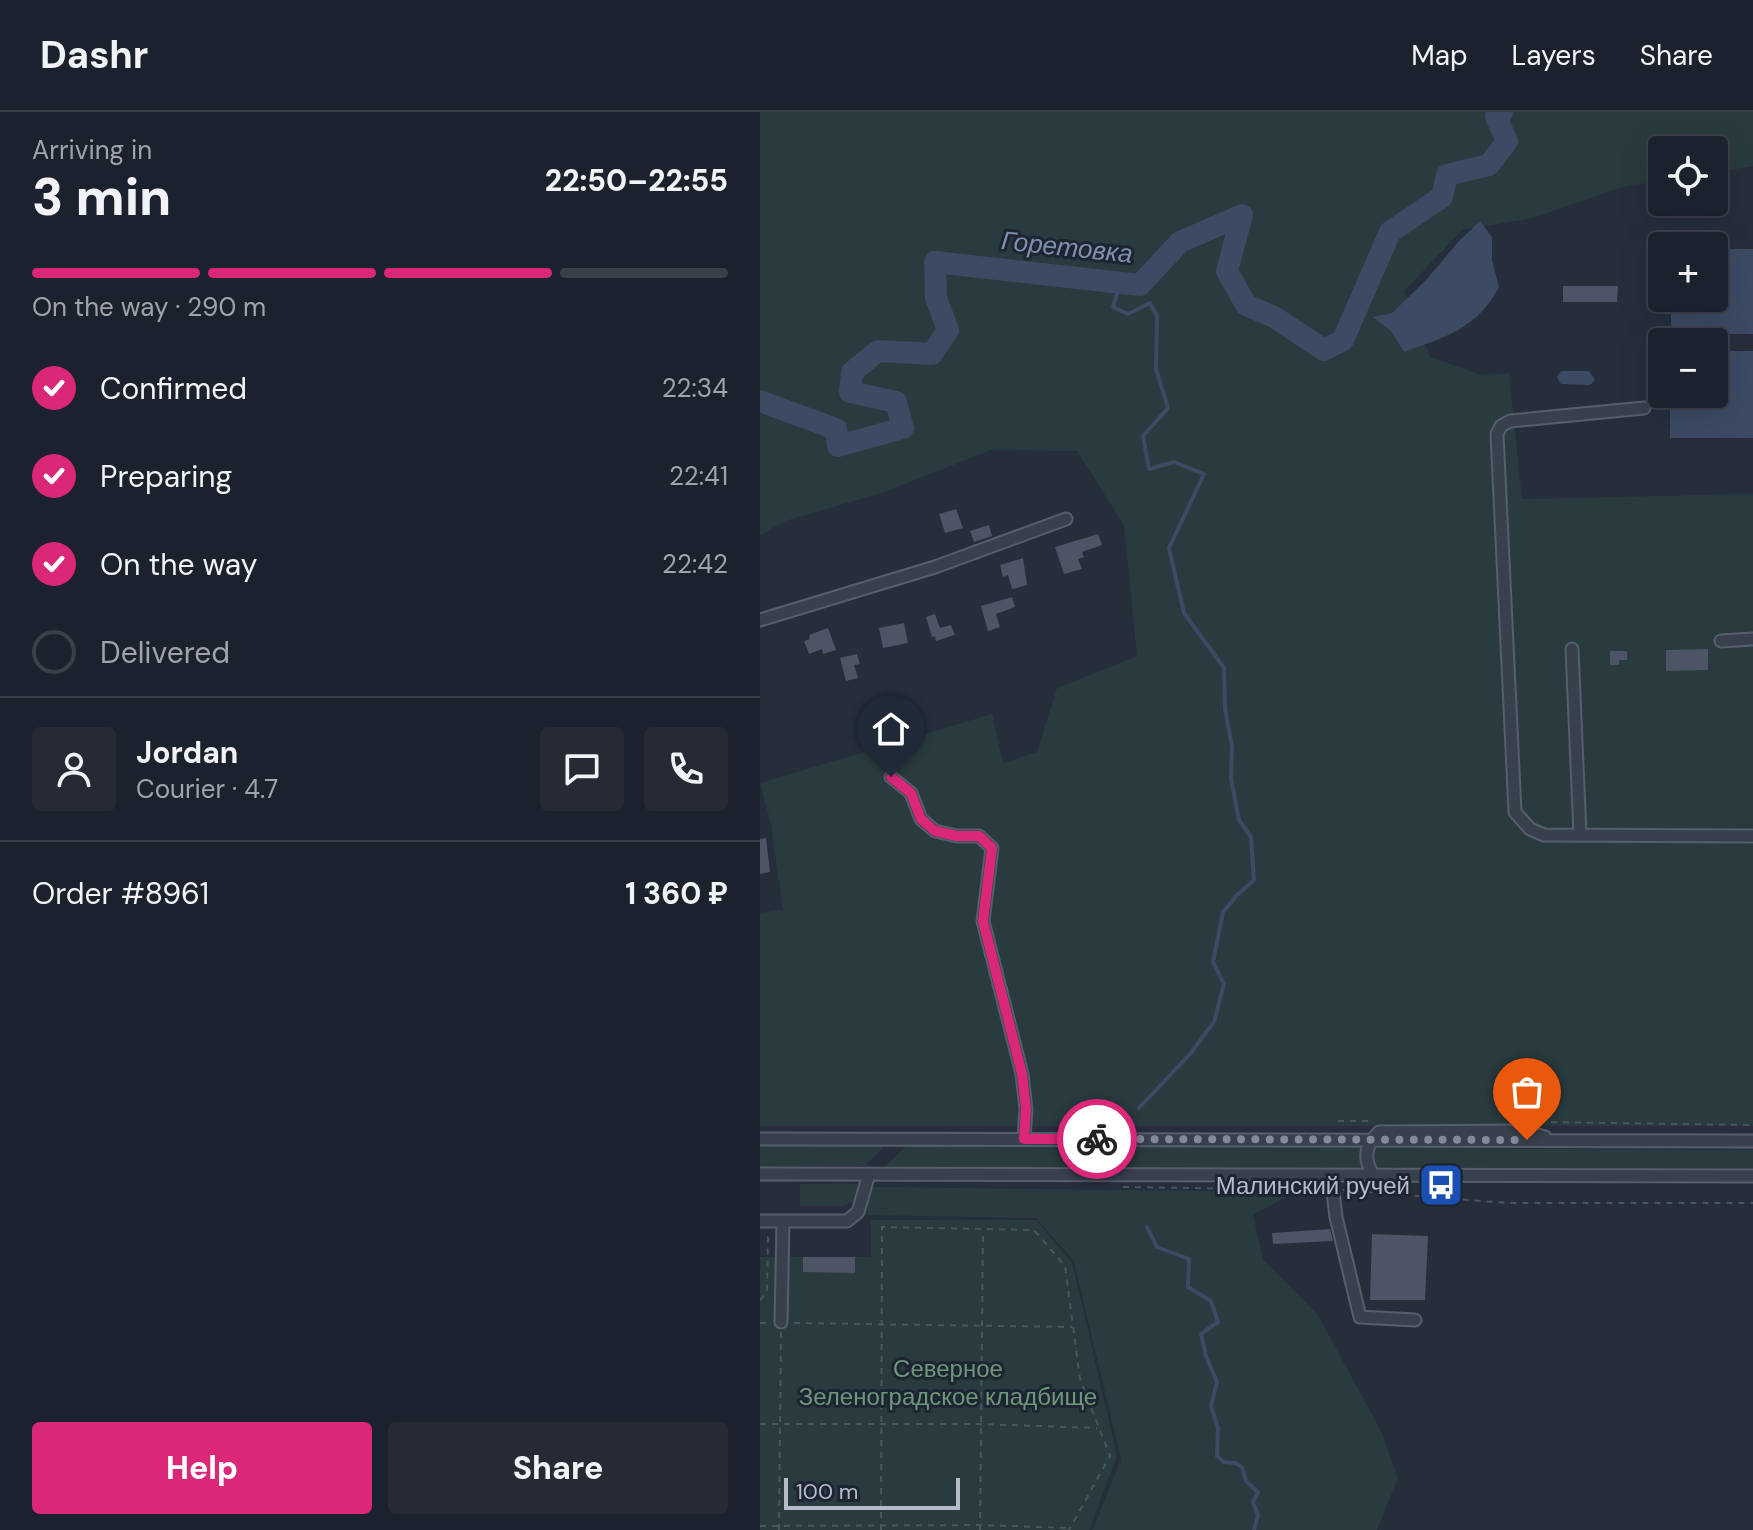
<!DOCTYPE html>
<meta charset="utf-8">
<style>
:root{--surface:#1c222d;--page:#252a35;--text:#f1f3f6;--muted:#a0a4aa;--line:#3a3f49;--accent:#db2777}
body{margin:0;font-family:"DM Sans",sans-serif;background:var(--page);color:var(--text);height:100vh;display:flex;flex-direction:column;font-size:30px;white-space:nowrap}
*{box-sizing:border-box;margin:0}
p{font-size:26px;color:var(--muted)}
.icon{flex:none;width:44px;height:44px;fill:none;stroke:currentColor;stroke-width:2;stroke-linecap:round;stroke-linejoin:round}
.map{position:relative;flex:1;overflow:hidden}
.side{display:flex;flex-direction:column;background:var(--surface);width:760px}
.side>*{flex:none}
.buttons{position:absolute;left:888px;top:24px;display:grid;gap:16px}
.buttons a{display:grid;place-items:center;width:80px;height:80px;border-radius:8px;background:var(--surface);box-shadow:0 8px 32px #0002,0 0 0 2px var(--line);font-size:40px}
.scale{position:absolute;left:24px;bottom:20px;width:176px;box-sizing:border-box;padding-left:8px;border:4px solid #b5bbc8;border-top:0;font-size:22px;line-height:28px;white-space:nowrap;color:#b5bbc8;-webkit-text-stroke:6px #1e2532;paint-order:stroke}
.pin{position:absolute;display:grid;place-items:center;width:68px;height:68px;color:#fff;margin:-82px -34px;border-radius:50% 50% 50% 0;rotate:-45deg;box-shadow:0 0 8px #0007}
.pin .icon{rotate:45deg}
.courier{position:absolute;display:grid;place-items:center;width:80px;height:80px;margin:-40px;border:6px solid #db2777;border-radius:50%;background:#fff;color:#222;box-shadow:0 2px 10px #0007}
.headline em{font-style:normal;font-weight:800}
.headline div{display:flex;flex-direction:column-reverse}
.headline{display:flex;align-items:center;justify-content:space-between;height:136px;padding:0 32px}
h1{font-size:52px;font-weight:800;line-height:60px}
.bar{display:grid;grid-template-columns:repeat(4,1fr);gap:12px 8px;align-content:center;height:96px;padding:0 32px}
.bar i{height:10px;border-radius:6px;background:var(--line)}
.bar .on{background:var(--accent)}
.bar p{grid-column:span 4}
.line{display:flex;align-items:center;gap:20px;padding:0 32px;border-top:2px solid var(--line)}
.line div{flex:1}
.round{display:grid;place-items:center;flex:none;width:84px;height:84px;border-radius:8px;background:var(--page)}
ol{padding:0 32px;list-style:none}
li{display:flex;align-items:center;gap:24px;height:88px}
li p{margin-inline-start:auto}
li .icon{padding:8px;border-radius:50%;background:var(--accent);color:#fff;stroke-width:4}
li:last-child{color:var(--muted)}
li i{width:44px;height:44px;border:4px solid var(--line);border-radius:50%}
.action{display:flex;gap:16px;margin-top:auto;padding:16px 32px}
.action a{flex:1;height:92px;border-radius:8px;background:var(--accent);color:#fff;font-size:32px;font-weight:800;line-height:92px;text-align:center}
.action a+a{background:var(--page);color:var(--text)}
header{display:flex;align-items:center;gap:48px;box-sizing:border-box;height:112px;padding:0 40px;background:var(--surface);border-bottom:2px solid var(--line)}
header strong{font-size:38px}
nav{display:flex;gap:44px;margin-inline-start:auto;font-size:28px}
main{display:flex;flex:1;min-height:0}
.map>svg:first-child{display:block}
.green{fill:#293b3e}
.water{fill:#3c4a64}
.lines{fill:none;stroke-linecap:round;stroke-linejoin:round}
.stream{stroke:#3c4a64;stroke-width:4}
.river{stroke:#3c4a64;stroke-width:22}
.building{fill:#4c5465}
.minor-casing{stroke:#575e6b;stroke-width:15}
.path{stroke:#47585c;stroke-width:2;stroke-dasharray:6 6;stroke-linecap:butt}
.minor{stroke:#39404d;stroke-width:11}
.done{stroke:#838a97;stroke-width:8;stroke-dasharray:0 14.4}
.route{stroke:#db2777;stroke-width:10}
.labels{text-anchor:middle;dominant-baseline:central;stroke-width:6;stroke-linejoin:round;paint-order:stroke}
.poi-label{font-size:24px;fill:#b5bbc8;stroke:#1e2532;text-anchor:end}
.park-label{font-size:24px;fill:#6e977a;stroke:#1e2532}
.water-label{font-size:26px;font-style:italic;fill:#7f8fad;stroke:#1e2532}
</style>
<header>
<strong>Dashr</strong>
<nav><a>Map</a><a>Layers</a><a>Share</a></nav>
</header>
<main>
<section class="side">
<div class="headline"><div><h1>3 min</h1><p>Arriving in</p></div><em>22:50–22:55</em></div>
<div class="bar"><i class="on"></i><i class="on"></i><i class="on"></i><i></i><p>On the way · 290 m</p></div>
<ol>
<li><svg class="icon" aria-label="check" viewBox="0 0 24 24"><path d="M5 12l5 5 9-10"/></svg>Confirmed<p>22:34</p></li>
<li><svg class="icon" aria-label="check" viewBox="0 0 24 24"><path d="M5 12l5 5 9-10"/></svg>Preparing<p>22:41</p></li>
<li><svg class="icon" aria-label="check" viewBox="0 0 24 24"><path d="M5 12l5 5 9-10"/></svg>On the way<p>22:42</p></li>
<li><i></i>Delivered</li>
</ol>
<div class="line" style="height:144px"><a class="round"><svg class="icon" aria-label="person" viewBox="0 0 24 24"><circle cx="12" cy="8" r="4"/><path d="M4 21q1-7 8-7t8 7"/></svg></a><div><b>Jordan</b><p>Courier · 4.7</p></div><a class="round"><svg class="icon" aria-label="chat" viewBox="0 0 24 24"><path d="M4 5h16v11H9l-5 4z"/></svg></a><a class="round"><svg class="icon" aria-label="phone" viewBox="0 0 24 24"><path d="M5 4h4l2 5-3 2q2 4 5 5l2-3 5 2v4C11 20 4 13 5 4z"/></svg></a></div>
<div class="line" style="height:104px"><div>Order #8961</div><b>1 360 ₽</b></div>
<div class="action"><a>Help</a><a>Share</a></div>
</section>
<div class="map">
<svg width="993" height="1418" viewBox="0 0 993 1418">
<rect width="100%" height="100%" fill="#262e3c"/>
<path class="green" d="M0,0H993V54L954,61V38H902V69L865,74L773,106L702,118L644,179L670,245L722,263L749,261L762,387L993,382V1014H0V801L23,798L10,708L0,671L232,602L243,651L277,640L297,576L377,544L364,413L317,339L231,338L125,380L25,409L0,423Z
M0,1032H127L104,1054L0,1055Z
M147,1033L993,1038V1060L125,1055Z
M40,1072H98V1086L85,1094H40Z
M112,1075L535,1080L493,1103L503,1147L558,1203L621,1319L638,1366L617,1418H333L361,1347L314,1150L276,1106L108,1103L107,1091Z
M111,1108H276L312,1150L357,1344L329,1418H0V1145H111Z"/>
<path class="water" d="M720,109L732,125V148L739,175C717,217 685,225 644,240L631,219L613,205L632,201L666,168L699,129Z
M954,137H993V222H911V186H954Z
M954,239H993V326H910V282H954Z
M801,259H829L835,268L830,273L801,272L797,265Z"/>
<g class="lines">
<path class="stream" d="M357,170L358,178L353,195L368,202L390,191L397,204L396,257L408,296L383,324L389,357L414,350L444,362L409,436L424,501L464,556L465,597L472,634L471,667L479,708L491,725L494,768L477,783L463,800L453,850L464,872L454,910L430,942L379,996
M387,1115L397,1135L429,1147L428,1175L451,1189L458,1210L441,1222L446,1244L457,1270L451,1294L458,1316L457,1344L464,1350L475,1351L482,1355L486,1369L498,1380L493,1390L498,1403L494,1418"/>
<path class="river" d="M0,289L76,317L78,334L143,316L136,290L90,280L92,260L118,239L172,242L188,218L176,186L175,150L380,173L420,130L482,103L467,159L486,193L514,205L564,238L583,228L630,120L682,85L687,63L729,53L747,29L736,5L742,0"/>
</g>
<path class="building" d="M803,174H858L857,190H803Z
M196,397L203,416L185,421L179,402Z
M229,413L232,424L214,430L210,419Z
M338,422L342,433L322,440L324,445L318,447L322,457L304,462L295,435Z
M263,446L267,473L252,477L248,463L243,465L240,453Z
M252,485L255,495L236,502L240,515L228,519L221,494Z
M175,502L180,516L191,513L195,523L176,529L175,524L172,525L166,505Z
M144,511L148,531L123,536L119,516Z
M68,516L76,538L63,542L62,537L49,542L44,529L50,527L49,523Z
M948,537V558L906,559V538Z
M850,539H867V548H859V553H850Z
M97,542L100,552L94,553L98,566L86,569L80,546Z
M6,726L10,760L0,762V727Z
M570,1117L573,1129L513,1132L512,1121Z
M612,1122L668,1124L665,1188H610Z
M43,1145H95V1161L43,1160Z"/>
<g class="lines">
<g class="minor-casing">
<path id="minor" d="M884,296L750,309L741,314L737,322L755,700L770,717L784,723L993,724
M0,508L175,455L306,407
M961,529L993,527
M812,537L820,722
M131,665L151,681L161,707L175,719L197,724H219L232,736L223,809L262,962L266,997L264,1027
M0,1027L993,1029
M0,1062L993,1064
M571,1063L576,1105L600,1205L655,1208
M613,1063C603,1046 605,1034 619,1020L764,1019L785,1025
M0,1109H87L98,1100L109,1062
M21,1210L23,1109"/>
</g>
<path class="path" d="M578,1009H612
M779,1010L993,1013
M363,1075L560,1078
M583,1078L747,1091H993
M0,1188L7,1180L8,1125L11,1122
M0,1211H8
M34,1211L312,1215
M0,1312H220L337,1316
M0,1414L220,1413L307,1416
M19,1418L21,1220
M121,1418L122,1115L274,1118L305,1154L320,1267L350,1344L309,1418
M220,1418L223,1118"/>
<use href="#minor" class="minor"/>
</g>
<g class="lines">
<path class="done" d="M337,1027L767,1028"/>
<path class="route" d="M131,665L151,681L161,707L175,719L197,724H219L232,736L223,809L262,962L266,997L264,1027H337"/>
</g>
<defs>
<g id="bus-square" transform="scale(2.3)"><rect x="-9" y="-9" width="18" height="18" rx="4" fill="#1a4fb4" stroke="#1e2532"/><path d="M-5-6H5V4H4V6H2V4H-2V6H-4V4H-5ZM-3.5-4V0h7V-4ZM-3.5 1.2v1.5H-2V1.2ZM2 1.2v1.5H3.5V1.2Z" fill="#fff"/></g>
</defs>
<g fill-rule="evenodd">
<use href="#bus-square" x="681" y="1073"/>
</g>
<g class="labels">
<g class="poi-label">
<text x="650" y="1073">Малинский ручей</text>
</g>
<g class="park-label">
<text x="188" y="1256">Северное<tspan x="188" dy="28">Зеленоградское кладбище</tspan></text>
</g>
<g class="water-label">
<text transform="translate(307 135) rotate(6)">Горетовка</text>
</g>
</g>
</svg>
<div class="buttons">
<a><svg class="icon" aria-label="locate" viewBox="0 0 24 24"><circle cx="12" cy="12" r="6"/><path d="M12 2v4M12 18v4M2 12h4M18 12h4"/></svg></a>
<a>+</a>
<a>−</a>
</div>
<div class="scale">100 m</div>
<div class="pin" style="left:767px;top:1028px;background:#ea580c"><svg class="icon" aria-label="bag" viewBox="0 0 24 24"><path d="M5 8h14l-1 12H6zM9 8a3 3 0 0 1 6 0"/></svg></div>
<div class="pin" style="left:131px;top:665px;background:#1f2937"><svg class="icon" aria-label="home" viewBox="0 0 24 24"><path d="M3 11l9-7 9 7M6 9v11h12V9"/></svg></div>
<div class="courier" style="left:337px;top:1027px"><svg class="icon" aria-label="bike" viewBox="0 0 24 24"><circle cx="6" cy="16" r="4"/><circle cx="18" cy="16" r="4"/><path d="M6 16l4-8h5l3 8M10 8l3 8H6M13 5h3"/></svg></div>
</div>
</main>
